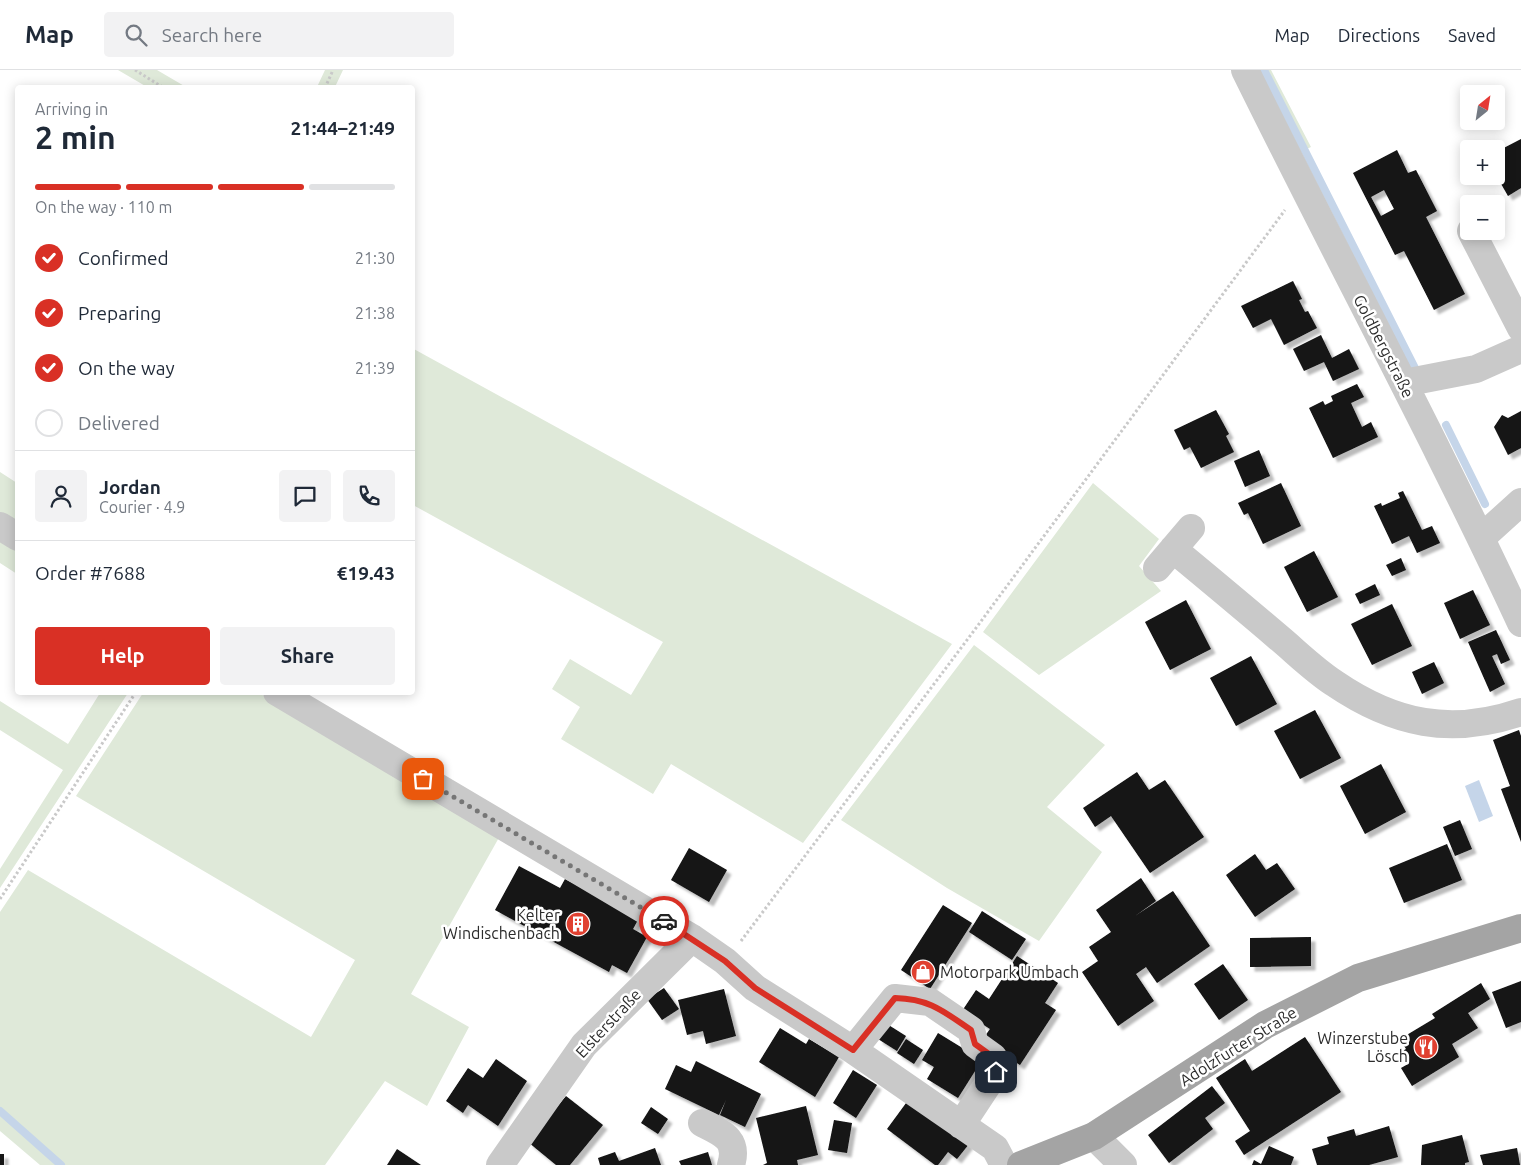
<!DOCTYPE html>
<meta charset="utf-8">
<style>
:root{--surface:#fff;--page:#f2f2f3;--text:#1f2937;--muted:#747a83;--line:#e0e1e3;--accent:#d93025}
body{margin:0;font-family:Ubuntu,sans-serif;background:var(--page);color:var(--text);height:100vh;display:flex;flex-direction:column;font-size:19px;white-space:nowrap}
*{box-sizing:border-box;margin:0}
p{font-size:16px;color:var(--muted)}
.icon{flex:none;width:28px;height:28px;fill:none;stroke:currentColor;stroke-width:2;stroke-linecap:round;stroke-linejoin:round}
.map{position:relative;flex:1;overflow:hidden}
.drawer{position:absolute;left:15px;top:15px;width:400px;height:610px;display:flex;flex-direction:column;background:var(--surface);border-radius:5px;box-shadow:0 2px 12px #0003}
.drawer>*{flex:none}
.needle{width:32px;rotate:30deg}
.fabs{position:absolute;left:1460px;top:15px;display:grid;gap:10px}
.fabs a{display:grid;place-items:center;width:45px;height:45px;border-radius:5px;background:var(--surface);box-shadow:0 2px 12px #0003;font-size:25px}
.pin{position:absolute;display:grid;place-items:center;width:42px;height:42px;color:#fff;margin:-21px;border-radius:10px;box-shadow:0 2px 8px #0006}
.courier{position:absolute;display:grid;place-items:center;width:50px;height:50px;margin:-25px;border:4px solid #d93025;border-radius:50%;background:#fff;color:#222;box-shadow:0 1px 6px #0007}
.overview em{font-style:normal;font-weight:700}
.overview div{display:flex;flex-direction:column-reverse}
.overview{display:flex;align-items:center;justify-content:space-between;height:85px;padding:0 20px}
h1{font-size:32px;font-weight:700;line-height:38px}
.bar{display:grid;grid-template-columns:repeat(4,1fr);gap:8px 5px;align-content:center;height:60px;padding:0 20px}
.bar i{height:6px;border-radius:4px;background:var(--line)}
.bar .selected{background:var(--accent)}
.bar p{grid-column:span 4}
.line{display:flex;align-items:center;gap:12px;padding:0 20px;border-top:1px solid var(--line)}
.line div{flex:1}
.round{display:grid;place-items:center;flex:none;width:52px;height:52px;border-radius:5px;background:var(--page)}
ol{padding:0 20px;list-style:none}
li{display:flex;align-items:center;gap:15px;height:55px}
li p{margin-inline-start:auto}
li .icon{padding:5px;border-radius:50%;background:var(--accent);color:#fff;stroke-width:4}
li:last-child{color:var(--muted)}
li i{width:28px;height:28px;border:2px solid var(--line);border-radius:50%}
.button{display:flex;gap:10px;margin-top:auto;padding:10px 20px}
.button a{flex:1;height:58px;border-radius:5px;background:var(--accent);color:#fff;font-size:20px;font-weight:700;line-height:58px;text-align:center}
.button a+a{background:var(--page);color:var(--text)}
header{display:flex;align-items:center;gap:30px;box-sizing:border-box;height:70px;padding:0 25px;background:var(--surface);border-bottom:1px solid var(--line)}
header strong{font-size:24px}
nav{display:flex;gap:28px;margin-inline-start:auto;font-size:18px}
.search{width:350px;height:45px;background:var(--page);display:flex;align-items:center;gap:12px;box-sizing:border-box;padding:0 18px;border-radius:5px;color:var(--muted);font-size:19px}
.map>svg:first-child{display:block}
.green{fill:#dfe9d9}
.water{fill:#c5d5e9}
.lines{fill:none;stroke-linecap:round;stroke-linejoin:round}
.stream{stroke:#c5d5e9;stroke-width:8}
.building{fill:#131313;fill-rule:evenodd;filter:url(#shadow)}
.path{stroke:#c9c9c9;stroke-width:3;stroke-dasharray:2.5 2.5;stroke-linecap:butt}
.minor{stroke:#c9c9c9;stroke-width:28}
.major{stroke:#a4a4a4;stroke-width:28}
.done{stroke:#767676;stroke-width:5;stroke-dasharray:0 9}
.route{stroke:#d93025;stroke-width:6}
.labels{text-anchor:middle;dominant-baseline:central;stroke-width:5;stroke-linejoin:round;paint-order:stroke}
.street-label{font-size:16px;fill:#2c2c2c;stroke:#fff}
.poi-label{font-size:16px;fill:#2c2c2c;stroke:#fff;text-anchor:end}
</style>
<header>
<strong>Map</strong>
<div class="search"><svg class="icon" aria-label="search" viewBox="0 0 24 24"><circle cx="10" cy="10" r="6"/><path d="M15 15l6 6"/></svg>Search here</div>
<nav><a>Map</a><a>Directions</a><a>Saved</a></nav>
</header>
<div class="map">
<svg width="1521" height="1095" viewBox="0 0 1521 1095">
<defs>
<filter id="shadow"><feDropShadow dx="4.5" dy="4.5" stdDeviation="1" flood-color="#0004"/></filter>
</defs>
<rect width="100%" height="100%" fill="#fff"/>
<path class="green" d="M118,0H157L186,17H147Z
M325,0H343L335,17H317Z
M1254,0H1271L1311,77L1296,84Z
M412,278L952,574L803,773L671,694L653,724L561,669L580,637L552,619L570,589L631,625L663,572L413,435Z
M0,402L17,413V455L0,445Z
M1093,413L1159,469L1139,496L1161,521L1039,605L983,562Z
M0,467L17,478V504L0,493Z
M974,575L1105,675L1047,737L1102,782L1039,871L947,818L841,750Z
M100,623H128L0,818V799L63,700L0,660V631L68,674Z
M143,623H259L501,764L411,924L469,957L427,1036L385,1011L325,1095H40L0,1061V842L28,800L311,967L355,890L76,726Z"/>
<path class="water" d="M1479,710L1493,746L1479,752L1465,716Z"/>
<g class="lines">
<path class="stream" d="M1264,0L1416,300
M1446,355L1485,434
M0,1041L61,1095"/>
</g>
<path class="building" d="M1521,69V118L1508,126L1496,105V82Z
M1397,80L1408,103L1416,100L1437,141L1426,147L1465,224L1434,240L1404,181L1395,185L1353,103ZM1384,120L1394,139L1381,146L1371,127Z
M1293,211L1302,229L1299,230L1305,242L1308,241L1317,258L1284,275L1271,249L1253,258L1241,236Z
M1321,265L1332,288L1349,279L1359,299L1333,311L1324,292L1304,301L1293,279Z
M1357,314L1364,327L1351,333L1362,357L1371,352L1378,367L1333,388L1309,338L1323,331L1325,335L1333,331L1331,326Z
M1216,340L1229,364L1226,366L1234,382L1201,398L1190,377L1184,380L1174,360Z
M1521,341V378L1508,385L1494,357L1502,345L1508,348Z
M1259,380L1270,406L1245,417L1234,391Z
M1281,413L1301,456L1263,474L1248,443L1244,445L1238,433Z
M1403,421L1422,460L1432,456L1440,473L1417,483L1409,466L1392,474L1374,436L1381,433L1382,436L1400,428L1398,423Z
M1314,481L1338,527L1307,542L1284,497Z
M1401,488L1406,500L1392,506L1386,495Z
M1375,514L1380,525L1360,534L1355,524Z
M1473,520L1490,555L1460,569L1444,533Z
M1186,530L1211,579L1170,600L1145,552Z
M1392,534L1412,576L1372,595L1351,554Z
M1496,560L1510,590L1501,594L1497,584L1492,586L1505,614L1490,622L1468,572Z
M1251,586L1277,634L1236,656L1210,608Z
M1434,592L1444,613L1422,624L1412,602Z
M1315,640L1341,688L1300,709L1274,661Z
M1519,660L1521,666V772L1501,719L1510,716L1493,670Z
M1381,694L1406,742L1365,764L1340,716Z
M1137,702L1149,720L1165,710L1204,767L1150,803L1111,746L1095,757L1083,738Z
M1460,750L1472,779L1455,786L1443,757Z
M1447,774L1462,810L1404,833L1389,798Z
M689,778L727,800L709,832L671,810Z
M1255,784L1266,800L1277,793L1295,819L1255,847L1226,805Z
M519,796L560,818L565,809L639,848L633,859L647,867L627,903L612,895L609,902L495,840Z
M1141,808L1156,831L1135,846L1173,821L1210,876L1157,913L1146,897L1136,904L1154,931L1118,956L1082,902L1098,891L1089,877L1111,862L1096,840Z
M943,835L972,853L930,919L901,900Z
M982,841L1026,869L1012,890L969,862Z
M1311,867V896L1250,897V868Z
M1017,886L1058,913L1045,933L1056,940L1020,995L982,970L990,959L962,941L976,920L989,929Z
M1223,894L1248,930L1219,950L1194,914Z
M1521,911V952L1506,958L1492,922Z
M1481,913L1490,929L1468,943L1478,958L1452,974L1459,987L1412,1016L1401,998L1408,994L1401,982L1406,979L1400,969L1435,948L1432,944Z
M664,918L679,939L662,950L647,929Z
M724,919L736,966L706,974L703,961L687,965L678,930Z
M887,954L906,966L897,981L878,969Z
M780,958L806,974L809,969L839,987L815,1027L759,992Z
M938,963L982,990L958,1028L927,1009L934,997L922,990Z
M1305,967L1341,1022L1244,1085L1235,1071L1250,1061L1216,1008L1245,989L1252,1001Z
M906,969L923,980L914,994L897,983Z
M496,989L527,1011L498,1056L468,1035L463,1043L446,1031L468,998L483,1008Z
M696,991L761,1024L745,1057L720,1045L726,1030L719,1045L665,1019L676,995L691,1002Z
M853,1000L877,1015L856,1048L833,1033Z
M1212,1016L1225,1033L1205,1048L1213,1059L1169,1093L1148,1065Z
M566,1026L603,1055L570,1095H556L528,1072Z
M909,1029L969,1074L957,1089L948,1082L938,1095H935L887,1059Z
M806,1036L818,1085L797,1090L798,1095H763L767,1093L756,1048Z
M651,1037L668,1049L658,1064L641,1053Z
M834,1050L852,1053L847,1083L828,1080Z
M1389,1056L1398,1087L1369,1095H1317L1312,1079L1329,1074L1327,1067L1354,1059L1356,1066Z
M1462,1065L1469,1092L1465,1093V1095H1421L1422,1075Z
M1269,1076L1294,1087L1291,1095H1252L1254,1090L1261,1094Z
M655,1078L661,1095H600L598,1088L615,1082L619,1091Z
M1517,1078L1520,1095H1483L1480,1085Z
M397,1079L421,1095H387Z
M708,1082L712,1095H681L679,1091Z
M0,1084H4V1095H0Z"/>
<g class="lines">
<path class="path" d="M135,0L164,18
M325,18L333,0
M0,829L136,622
M741,871L973,562L1285,140"/>
<path class="minor" d="M1245,0C1336,185 1434,366 1521,553
M1471,161L1521,258
M1404,313L1476,299L1521,279
M0,456L18,467
M1481,468L1521,432
M1173,479C1208,508 1243,537 1278,567C1296,582 1314,600 1334,613C1394,654 1451,666 1521,642
M1157,498L1191,458
M277,622L692,868L725,891L755,918L853,980L995,1078L1004,1095
M853,980L895,928L930,932L971,960L975,974L993,987L996,1002L961,1055
M702,1053C722,1063 739,1069 731,1095
M1094,1066L1123,1095
M500,1095L584,975L692,868"/>
<path class="major" d="M1021,1095L1094,1066L1265,955L1358,908L1521,858"/>
</g>
<g class="lines">
<path class="done" d="M423,709L664,851"/>
<path class="route" d="M664,851L725,891L755,918L853,980L895,928C930,929 943,941 971,960L975,974L993,987L996,1002"/>
</g>
<defs>
<g id="building-disc" transform="scale(1.25)"><circle r="9.5" fill="#e04030" stroke="#fff"/><path d="M-4-6H4V6H1V3H-1V6H-4ZM-2.5-4.3h1.7v1.8h-1.7ZM.8-4.3h1.7v1.8H.8ZM-2.5-1h1.7V.8h-1.7ZM.8-1h1.7V.8H.8Z" fill="#fff"/></g>
<g id="shop-disc" transform="scale(1.25)"><circle r="9.5" fill="#e04030" stroke="#fff"/><path d="M-5-2.5h2.3a2.7 3.5 0 0 1 5.4 0H5L5.5 6h-11ZM-1.5-2.5h3a1.5 2.3 0 0 0-3 0Z" fill="#fff"/></g>
<g id="restaurant-disc" transform="scale(1.25)"><circle r="9.5" fill="#e04030" stroke="#fff"/><path d="M-5-6h1v4h1v-4h1v4h1v-4h1v5L-1.5 .5V6h-2V.5L-5-1ZM5-6V6H3V1.5H1.5Q1.5-4 5-6Z" fill="#fff"/></g>
</defs>
<g fill-rule="evenodd">
<use href="#building-disc" x="578" y="854"/>
<use href="#shop-disc" x="923" y="902"/>
<use href="#restaurant-disc" x="1426" y="977"/>
</g>
<g class="labels">
<g class="street-label">
<text transform="translate(1384 276) rotate(63)">Goldbergstraße</text>
<text transform="translate(608 953) rotate(-47)">Elsterstraße</text>
<text transform="translate(1238 976) rotate(-32)">Adolzfurter Straße</text>
</g>
<g class="poi-label">
<text x="560" y="845">Kelter<tspan x="560" dy="18">Windischenbach</tspan></text>
<text x="940" y="902" text-anchor="start">Motorpark Umbach</text>
<text x="1408" y="968">Winzerstube<tspan x="1408" dy="18">Lösch</tspan></text>
</g>
</g>
</svg>
<div class="fabs">
<a><svg class="needle" viewBox="-14 -14 28 28"><path d="M0-13l5 13h-10z" fill="#e53935"/><path d="M0 13l5-13h-10z" fill="#747a83"/></svg></a>
<a>+</a>
<a>−</a>
</div>
<div class="pin" style="left:423px;top:709px;background:#ea580c"><svg class="icon" aria-label="bag" viewBox="0 0 24 24"><path d="M5 8h14l-1 12H6zM9 8a3 3 0 0 1 6 0"/></svg></div>
<div class="pin" style="left:996px;top:1002px;background:#1f2937"><svg class="icon" aria-label="home" viewBox="0 0 24 24"><path d="M3 11l9-7 9 7M6 9v11h12V9"/></svg></div>
<div class="courier" style="left:664px;top:851px"><svg class="icon" aria-label="car" viewBox="0 0 24 24"><path d="M5 17H2v-5l4-1 3-4h7l3 4 3 1v5h-3M9 17h6M6 11h13"/><circle cx="7" cy="17" r="2"/><circle cx="17" cy="17" r="2"/></svg></div>
<section class="drawer">
<div class="overview"><div><h1>2 min</h1><p>Arriving in</p></div><em>21:44–21:49</em></div>
<div class="bar"><i class="selected"></i><i class="selected"></i><i class="selected"></i><i></i><p>On the way · 110 m</p></div>
<ol>
<li><svg class="icon" aria-label="check" viewBox="0 0 24 24"><path d="M5 12l5 5 9-10"/></svg>Confirmed<p>21:30</p></li>
<li><svg class="icon" aria-label="check" viewBox="0 0 24 24"><path d="M5 12l5 5 9-10"/></svg>Preparing<p>21:38</p></li>
<li><svg class="icon" aria-label="check" viewBox="0 0 24 24"><path d="M5 12l5 5 9-10"/></svg>On the way<p>21:39</p></li>
<li><i></i>Delivered</li>
</ol>
<div class="line" style="height:90px"><a class="round"><svg class="icon" aria-label="person" viewBox="0 0 24 24"><circle cx="12" cy="8" r="4"/><path d="M4 21q1-7 8-7t8 7"/></svg></a><div><b>Jordan</b><p>Courier · 4.9</p></div><a class="round"><svg class="icon" aria-label="chat" viewBox="0 0 24 24"><path d="M4 5h16v11H9l-5 4z"/></svg></a><a class="round"><svg class="icon" aria-label="phone" viewBox="0 0 24 24"><path d="M5 4h4l2 5-3 2q2 4 5 5l2-3 5 2v4C11 20 4 13 5 4z"/></svg></a></div>
<div class="line" style="height:65px"><div>Order #7688</div><b>€19.43</b></div>
<div class="button"><a>Help</a><a>Share</a></div>
</section>
</div>
